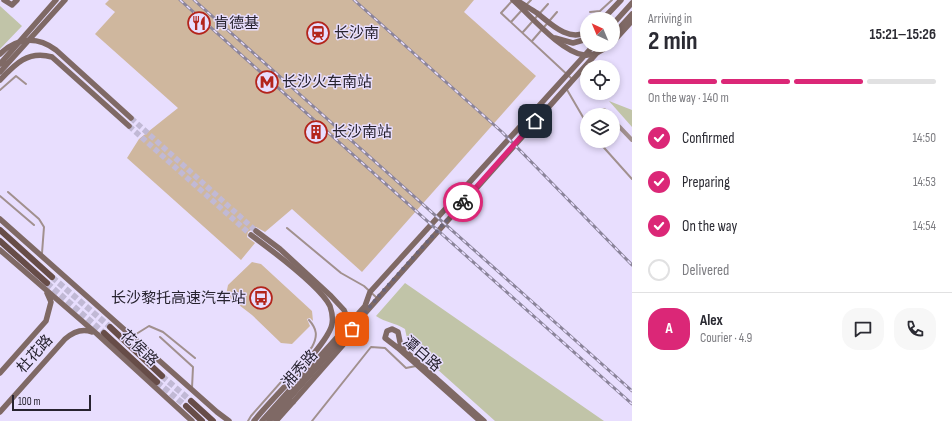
<!DOCTYPE html>
<meta charset="utf-8">
<style>
:root{--surface:#fff;--page:#f7f7f7;--text:#2b2b33;--muted:#7c7c81;--line:#e1e1e2;--accent:#db2777}
body{margin:0;font-family:"Sofia Sans Condensed","Noto Sans SC",sans-serif;background:var(--page);color:var(--text);height:100vh;display:flex;flex-direction:column;font-size:15px;white-space:nowrap}
*{box-sizing:border-box;margin:0}
p{font-size:13px;color:var(--muted)}
.icon{flex:none;width:22px;height:22px;fill:none;stroke:currentColor;stroke-width:2;stroke-linecap:round;stroke-linejoin:round}
.map{position:relative;flex:1;overflow:hidden}
.details{display:flex;flex-direction:column;background:var(--surface);width:320px}
.details>*{flex:none}
.needle{width:26px;rotate:316deg}
.controls{position:absolute;left:580px;top:12px;display:grid;gap:8px}
.controls a{display:grid;place-items:center;width:40px;height:40px;border-radius:50%;background:var(--surface);box-shadow:0 2px 6px #0003;font-size:20px}
.scale{position:absolute;left:12px;bottom:10px;width:79px;box-sizing:border-box;padding-left:4px;border:2px solid #27232f;border-top:0;font-size:11px;line-height:14px;white-space:nowrap;color:#27232f;-webkit-text-stroke:3px #e8defe;paint-order:stroke}
.pin{position:absolute;display:grid;place-items:center;width:34px;height:34px;color:#fff;margin:-17px;border-radius:8px;box-shadow:0 2px 6px #0006}
.courier{position:absolute;display:grid;place-items:center;width:40px;height:40px;margin:-20px;border:3px solid #db2777;border-radius:50%;background:#fff;color:#222;box-shadow:0 1px 5px #0007}
.headline em{font-style:normal;font-weight:700}
.headline div{display:flex;flex-direction:column-reverse}
.headline{display:flex;align-items:center;justify-content:space-between;height:68px;padding:0 16px}
h1{font-size:26px;font-weight:700;line-height:30px}
.bar{display:grid;grid-template-columns:repeat(4,1fr);gap:6px 4px;align-content:center;height:48px;padding:0 16px}
.bar i{height:5px;border-radius:3px;background:var(--line)}
.bar .current{background:var(--accent)}
.bar p{grid-column:span 4}
.line{display:flex;align-items:center;gap:10px;padding:0 16px;border-top:1px solid var(--line)}
.line div{flex:1}
.round{display:grid;place-items:center;flex:none;width:42px;height:42px;border-radius:16px;background:var(--page)}
ol{padding:0 16px;list-style:none}
li{display:flex;align-items:center;gap:12px;height:44px}
li p{margin-inline-start:auto}
li .icon{padding:4px;border-radius:50%;background:var(--accent);color:#fff;stroke-width:4}
li:last-child{color:var(--muted)}
li i{width:22px;height:22px;border:2px solid var(--line);border-radius:50%}
main{display:flex;flex:1;min-height:0}
.map>svg:first-child{display:block}
.green{fill:#c1c4a8}
.building{fill:#cfb79e}
.lines{fill:none;stroke-linecap:round;stroke-linejoin:round}
.secondary-tunnel{stroke:#c1b9d5;stroke-width:5.5;stroke-dasharray:5.5 3;stroke-linecap:butt}
.primary-tunnel{stroke:#c1b9d5;stroke-width:6;stroke-dasharray:6 3;stroke-linecap:butt}
.lane{stroke:#a1908e;stroke-width:2}
.street{stroke:#a1908e;stroke-width:4}
.secondary{stroke:#7f6965;stroke-width:5.5}
.primary{stroke:#674d48;stroke-width:6}
.rail-casing{stroke:#8b849a;stroke-width:3}
.rail{stroke:#e8defe;stroke-width:1.5;stroke-dasharray:4.5;stroke-linecap:butt}
.secondary-bridge{stroke:#7f6965;stroke-width:5.5}
.done{stroke:#6b6477;stroke-width:4;stroke-dasharray:0 7.2}
.route{stroke:#db2777;stroke-width:5}
.labels{text-anchor:middle;dominant-baseline:central;stroke-width:3;stroke-linejoin:round;paint-order:stroke}
.poi-label{font-size:15px;fill:#27232f;stroke:#e8defe;text-anchor:start}
.street-label{font-size:15px;fill:#27232f;stroke:#e8defe}
</style>
<main>
<div class="map">
<svg width="632" height="421" viewBox="0 0 632 421">
<rect width="100%" height="100%" fill="#e8defe"/>
<path class="green" d="M0,6L22,26L0,49Z
M609,101L632,110V127Z
M405,283L604,421H495L408,343L405,329C394,322 386,323 376,316Z"/>
<path class="building" d="M109,0H474L464,12L536,76L362,272L292,209L265,232L256,227L248,232L247,237L255,243L241,260L127,158L139,139L178,108L95,34L115,12L105,4Z
M252,262L261,264L312,311L313,321L310,318L307,319L310,326L292,344L281,343L252,315L226,295L228,285Z"/>
<g class="lines">
<path class="secondary-tunnel" d="M131,118L256,231
M129,126L251,235"/>
<path class="primary-tunnel" d="M52,277L110,327
M47,283L104,333
M162,376L191,401
M157,382L186,406"/>
<path class="lane" d="M512,1L501,13L572,79
M526,5L531,0
M590,12L600,11L612,0
M511,22L522,10
M523,32L548,4
M532,41L557,12
M566,88L587,124
M0,90L16,76L26,84
M598,141L632,179
M8,192L39,219L44,227L42,253
M0,196L34,225
M287,228L341,273L364,286L377,298
M133,336L149,326L163,332L195,358
M160,337L193,367L192,388
M248,421L251,416L312,347C318,336 317,329 309,320
M312,421L371,347L385,348L406,368L416,366"/>
<path class="street" d="M604,110L609,115
M613,120L632,140"/>
<path class="secondary" d="M4,0L12,5L17,0
M603,19L621,0
M613,24L632,3
M613,35L632,14
M555,38L573,43L587,39
M613,42L632,21
M0,64L56,0
M0,72L65,0
M0,80C15,64 28,50 52,57L129,126
M0,219L217,412L229,421
M251,235C270,249 320,286 330,306C332,312 333,319 332,324C329,344 269,401 254,421
M0,250L97,334L192,421
M0,373L46,321L51,302L47,293
M0,412L65,339C73,332 82,328 92,332
M262,421L365,306L370,292L594,45
M269,421L604,45
M276,421L293,402
M480,421L398,348L385,338L387,331L392,329L398,332L401,347L484,421"/>
<path class="primary" d="M0,230L52,277
M0,241L47,283
M110,327L162,376
M104,333L157,382
M191,401L213,421
M186,406L202,421"/>
<g class="rail-casing">
<path id="rail" d="M180,0L632,404
M194,0L632,391
M354,0L502,132L632,265"/>
</g>
<use href="#rail" class="rail"/>
<path class="secondary-bridge" d="M513,0C530,15 561,52 584,55C593,56 602,51 609,45
M518,1C524,5 531,9 537,13C551,24 568,42 587,32
M0,54C17,37 37,36 56,50L131,118
M256,231L280,249L331,296L344,310L347,317V333L343,345L293,402"/>
</g>
<g class="lines">
<path class="done" d="M352,329L377,298L463,202"/>
<path class="route" d="M463,202L535,121"/>
</g>
<defs>
<g id="restaurant-ring" transform="scale(1.15)"><circle r="9.5" fill="#e8defe" stroke="#b3241b" stroke-width="1.5"/><path d="M-5-6h1v4h1v-4h1v4h1v-4h1v5L-1.5 .5V6h-2V.5L-5-1ZM5-6V6H3V1.5H1.5Q1.5-4 5-6Z" fill="#b3241b"/></g>
<g id="station-ring" transform="scale(1.15)"><circle r="9.5" fill="#e8defe" stroke="#b3241b" stroke-width="1.5"/><path d="M-3-6H3Q5-6 5-4V2Q5 4 3 4L4.5 6H3L1.5 4h-3L-3 6H-4.5L-3 4Q-5 4-5 2V-4Q-5-6-3-6ZM-3.5-4v3h7v-3ZM-3.5 1v1.5H-2V1ZM2 1v1.5H3.5V1Z" fill="#b3241b"/></g>
<g id="metro-ring" transform="scale(1.15)"><circle r="9.5" fill="#e8defe" stroke="#b3241b" stroke-width="1.5"/><path d="M-5.5 5V-5H-3L0 0L3-5H5.5V5H3V-.5L0 4L-3-.5V5Z" fill="#b3241b"/></g>
<g id="building-ring" transform="scale(1.15)"><circle r="9.5" fill="#e8defe" stroke="#b3241b" stroke-width="1.5"/><path d="M-4-6H4V6H1V3H-1V6H-4ZM-2.5-4.3h1.7v1.8h-1.7ZM.8-4.3h1.7v1.8H.8ZM-2.5-1h1.7V.8h-1.7ZM.8-1h1.7V.8H.8Z" fill="#b3241b"/></g>
<g id="bus-ring" transform="scale(1.15)"><circle r="9.5" fill="#e8defe" stroke="#b3241b" stroke-width="1.5"/><path d="M-5-6H5V4H4V6H2V4H-2V6H-4V4H-5ZM-3.5-4V0h7V-4ZM-3.5 1.2v1.5H-2V1.2ZM2 1.2v1.5H3.5V1.2Z" fill="#b3241b"/></g>
</defs>
<g fill-rule="evenodd">
<use href="#restaurant-ring" x="199" y="23"/>
<use href="#station-ring" x="318" y="33"/>
<use href="#metro-ring" x="267" y="82"/>
<use href="#building-ring" x="316" y="132"/>
<use href="#bus-ring" x="261" y="298"/>
</g>
<g class="labels">
<g class="poi-label">
<text x="214" y="23">肯德基</text>
<text x="334" y="33">长沙南</text>
<text x="282" y="82">长沙火车南站</text>
<text x="332" y="132">长沙南站</text>
<text x="246" y="298" text-anchor="end">长沙黎托高速汽车站</text>
</g>
<g class="street-label">
<text transform="translate(139 348) rotate(43)">花侯路</text>
<text transform="translate(35 354) rotate(-48)">杜花路</text>
<text transform="translate(422 354) rotate(41)">潭白路</text>
<text transform="translate(300 369) rotate(-48)">湘秀路</text>
</g>
</g>
</svg>
<div class="controls">
<a><svg class="needle" viewBox="-14 -14 28 28"><path d="M0-13l5 13h-10z" fill="#e53935"/><path d="M0 13l5-13h-10z" fill="#7c7c81"/></svg></a>
<a><svg class="icon" aria-label="locate" viewBox="0 0 24 24"><circle cx="12" cy="12" r="6"/><path d="M12 2v4M12 18v4M2 12h4M18 12h4"/></svg></a>
<a><svg class="icon" aria-label="layers" viewBox="0 0 24 24"><path d="M12 4l9 5-9 5-9-5zM3 14l9 5 9-5"/></svg></a>
</div>
<div class="scale">100 m</div>
<div class="pin" style="left:352px;top:329px;background:#ea580c"><svg class="icon" aria-label="bag" viewBox="0 0 24 24"><path d="M5 8h14l-1 12H6zM9 8a3 3 0 0 1 6 0"/></svg></div>
<div class="pin" style="left:535px;top:121px;background:#1f2937"><svg class="icon" aria-label="home" viewBox="0 0 24 24"><path d="M3 11l9-7 9 7M6 9v11h12V9"/></svg></div>
<div class="courier" style="left:463px;top:202px"><svg class="icon" aria-label="bike" viewBox="0 0 24 24"><circle cx="6" cy="16" r="4"/><circle cx="18" cy="16" r="4"/><path d="M6 16l4-8h5l3 8M10 8l3 8H6M13 5h3"/></svg></div>
</div>
<section class="details">
<div class="headline"><div><h1>2 min</h1><p>Arriving in</p></div><em>15:21–15:26</em></div>
<div class="bar"><i class="current"></i><i class="current"></i><i class="current"></i><i></i><p>On the way · 140 m</p></div>
<ol>
<li><svg class="icon" aria-label="check" viewBox="0 0 24 24"><path d="M5 12l5 5 9-10"/></svg>Confirmed<p>14:50</p></li>
<li><svg class="icon" aria-label="check" viewBox="0 0 24 24"><path d="M5 12l5 5 9-10"/></svg>Preparing<p>14:53</p></li>
<li><svg class="icon" aria-label="check" viewBox="0 0 24 24"><path d="M5 12l5 5 9-10"/></svg>On the way<p>14:54</p></li>
<li><i></i>Delivered</li>
</ol>
<div class="line" style="height:72px"><b class="round" style="background:var(--accent);color:#fff">A</b><div><b>Alex</b><p>Courier · 4.9</p></div><a class="round"><svg class="icon" aria-label="chat" viewBox="0 0 24 24"><path d="M4 5h16v11H9l-5 4z"/></svg></a><a class="round"><svg class="icon" aria-label="phone" viewBox="0 0 24 24"><path d="M5 4h4l2 5-3 2q2 4 5 5l2-3 5 2v4C11 20 4 13 5 4z"/></svg></a></div>
</section>
</main>
